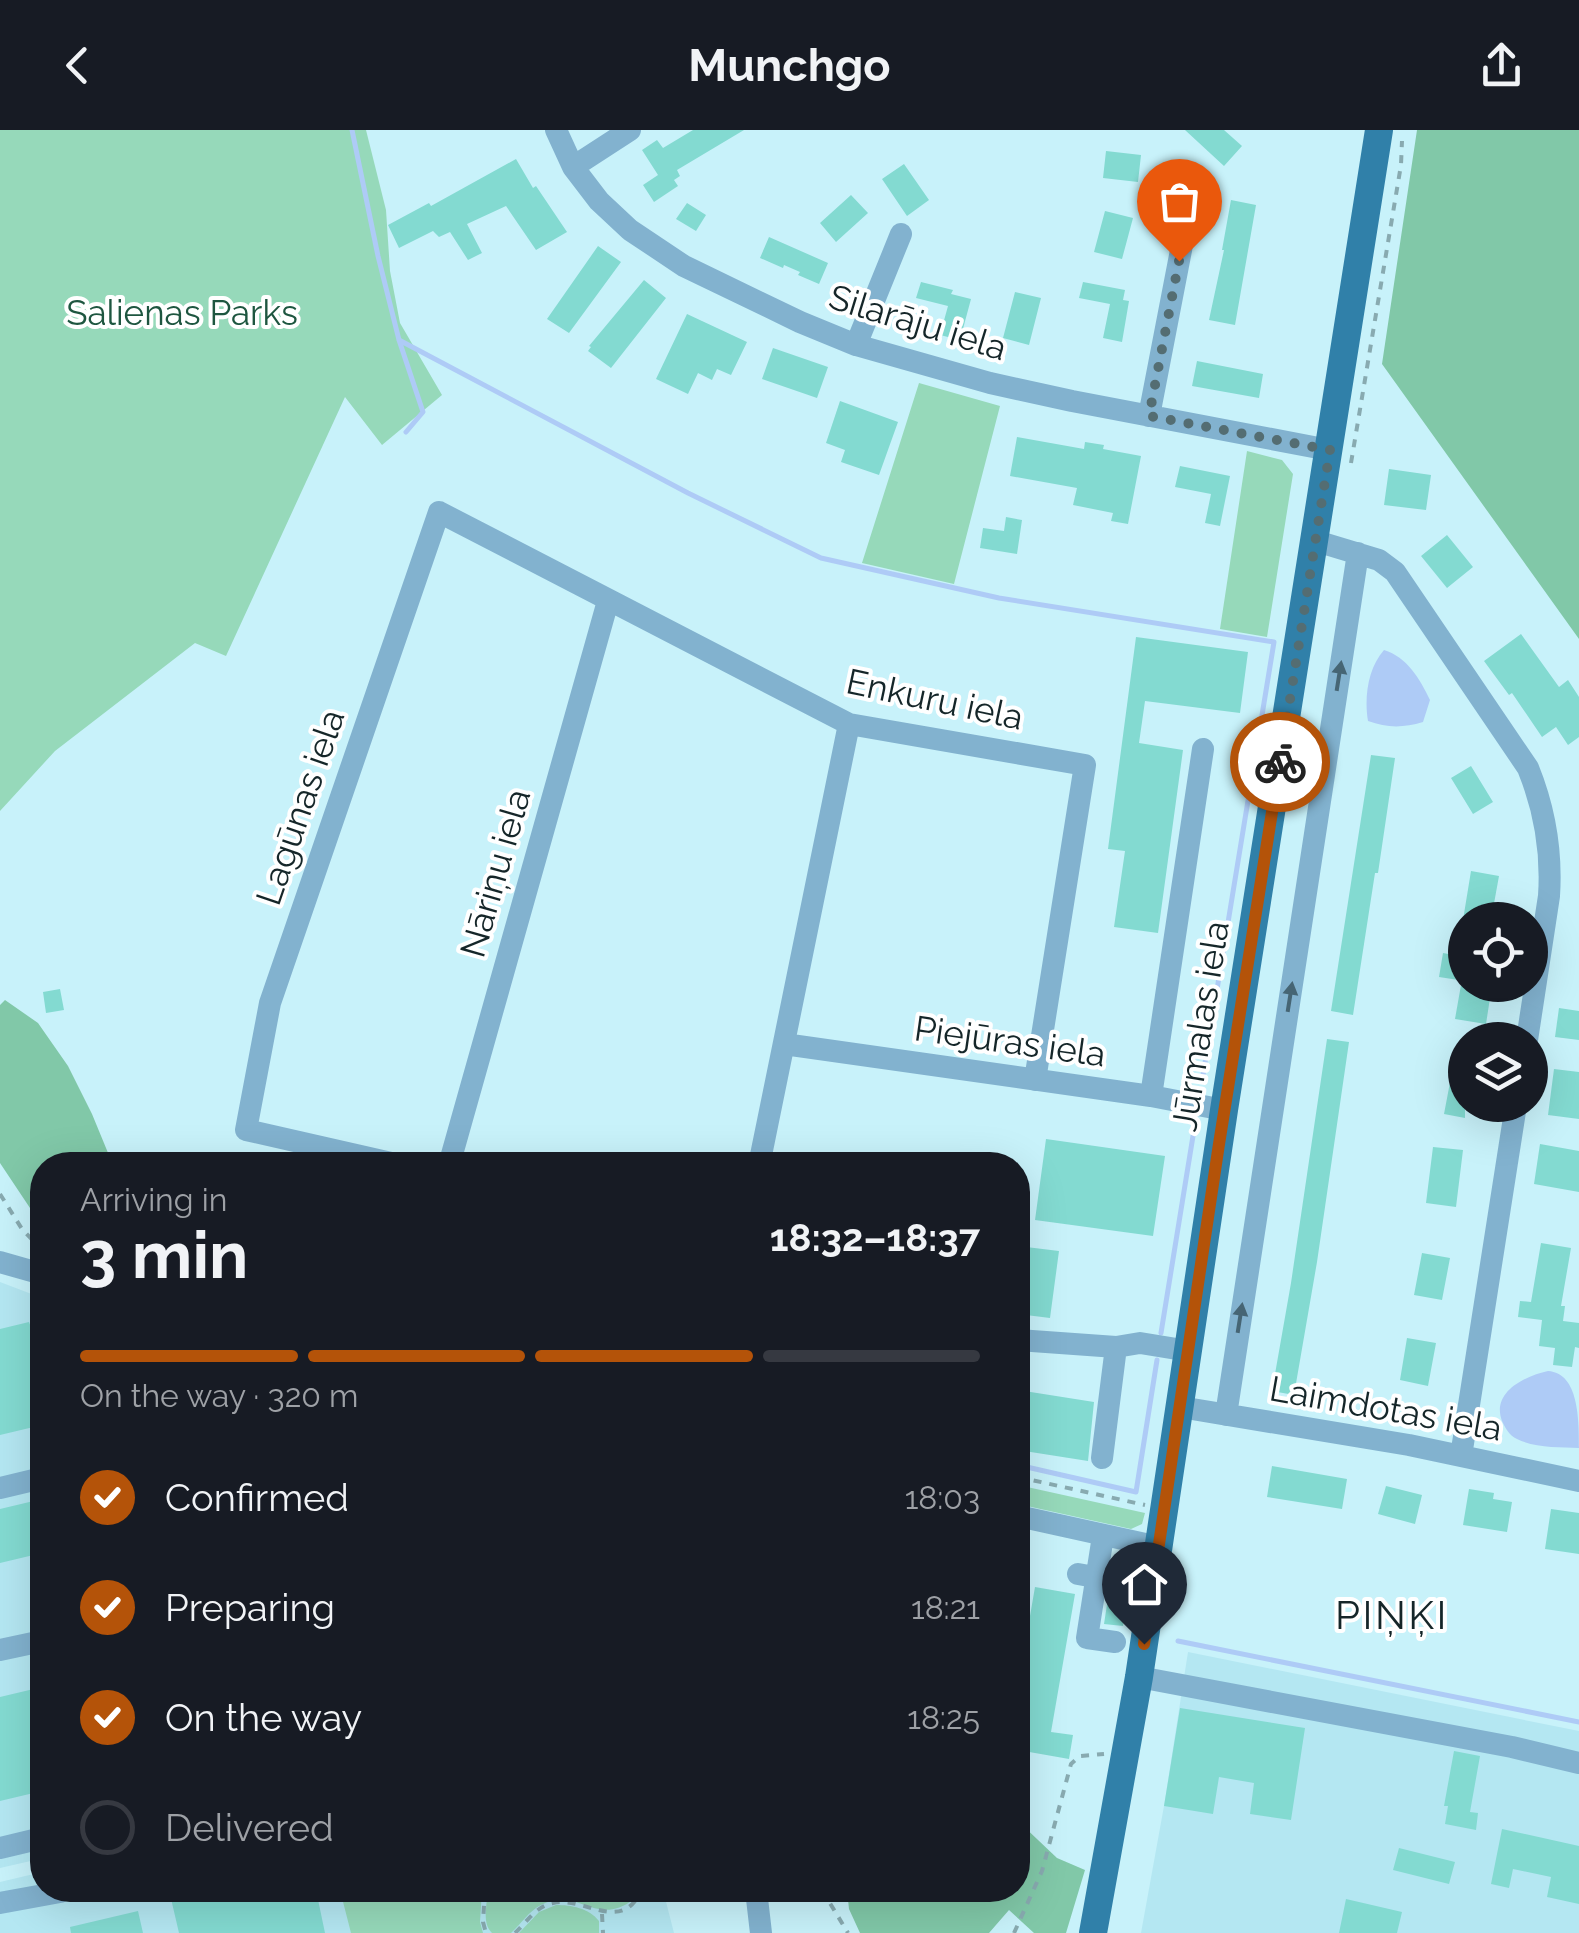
<!DOCTYPE html>
<meta charset="utf-8">
<style>
:root{--surface:#171b24;--page:#242831;--text:#f1f3f6;--muted:#9ea1a6;--line:#363941;--accent:#b45309}
body{margin:0;font-family:Raleway,sans-serif;background:var(--page);color:var(--text);height:100vh;display:flex;flex-direction:column;font-size:38px;white-space:nowrap}
*{box-sizing:border-box;margin:0}
p{font-size:32px;color:var(--muted)}
.icon{flex:none;width:55px;height:55px;fill:none;stroke:currentColor;stroke-width:2;stroke-linecap:round;stroke-linejoin:round}
.map{position:relative;flex:1;overflow:hidden}
.side{position:absolute;left:30px;top:1022px;width:1000px;height:750px;display:flex;flex-direction:column;background:var(--surface);border-radius:40px;box-shadow:0 10px 40px #0002}
.side>*{flex:none}
.buttons{position:absolute;left:1448px;top:772px;display:grid;gap:20px}
.buttons a{display:grid;place-items:center;width:100px;height:100px;border-radius:50%;background:var(--surface);box-shadow:0 10px 40px #0002;font-size:50px}
.pin{position:absolute;display:grid;place-items:center;width:85px;height:85px;color:#fff;margin:-102px -42px;border-radius:50% 50% 50% 0;rotate:-45deg;box-shadow:0 0 10px #0007}
.pin .icon{rotate:45deg}
.courier{position:absolute;display:grid;place-items:center;width:100px;height:100px;margin:-50px;border:8px solid #b45309;border-radius:50%;background:#fff;color:#222;box-shadow:0 2px 12px #0007}
.overview em{font-style:normal;font-weight:700}
.overview div{display:flex;flex-direction:column-reverse}
.overview{display:flex;align-items:center;justify-content:space-between;height:170px;padding:0 50px}
h1{font-size:65px;font-weight:700;line-height:75px}
.bar{display:grid;grid-template-columns:repeat(4,1fr);gap:15px 10px;align-content:center;height:120px;padding:0 50px}
.bar i{height:12px;border-radius:8px;background:var(--line)}
.bar .current{background:var(--accent)}
.bar p{grid-column:span 4}
ol{padding:0 50px;list-style:none}
li{display:flex;align-items:center;gap:30px;height:110px}
li p{margin-inline-start:auto}
li .icon{padding:10px;border-radius:50%;background:var(--accent);color:#fff;stroke-width:4}
li:last-child{color:var(--muted)}
li i{width:55px;height:55px;border:5px solid var(--line);border-radius:50%}
header{display:flex;justify-content:space-between;align-items:center;height:130px;padding:0 50px;background:var(--surface);font-size:45px;font-weight:700}
.map>svg:first-child{display:block}
.built{fill:#b4e7f2}
.green{fill:#96d9ba}
.forest{fill:#81c8a8}
.water{fill:#aecbf6}
.lines{fill:none;stroke-linecap:round;stroke-linejoin:round}
.stream{stroke:#aecbf6;stroke-width:5}
.building{fill:#83dad1}
.path{stroke:#88aab0;stroke-width:4;stroke-dasharray:8 8;stroke-linecap:butt}
.minor{stroke:#82b2cf;stroke-width:22}
.major{stroke:#3080a9;stroke-width:28}
.oneway{fill:#466574}
.done{stroke:#546d72;stroke-width:10;stroke-dasharray:0 18}
.route{stroke:#b45309;stroke-width:12}
.labels{text-anchor:middle;dominant-baseline:central;stroke-width:8;stroke-linejoin:round;paint-order:stroke}
.park-label{font-size:35px;fill:#1e5640;stroke:#fff}
.street-label{font-size:35px;fill:#152629;stroke:#fff}
.quarter-label{font-size:40px;letter-spacing:2.5px;fill:#152629;stroke:#fff}
</style>
<header><svg class="icon" aria-label="back" viewBox="0 0 24 24"><path d="M15 5l-7 7 7 7"/></svg>Munchgo<svg class="icon" aria-label="share" viewBox="0 0 24 24"><path d="M12 15V3M7 8l5-5 5 5M5 13v7h14v-7"/></svg></header>
<div class="map">
<svg width="1579" height="1803" viewBox="0 0 1579 1803">
<rect width="100%" height="100%" fill="#c8f2fa"/>
<path class="built" d="M0,1152L42,1168V1760H663L674,1803H0V1752L38,1743L35,1730L0,1738Z
M1188,1522L1579,1601V1803H1141L1164,1676Z"/>
<path class="green" d="M0,0H366L386,80L390,141L400,193L442,265L382,315L345,267L226,526L195,513L55,621L0,681Z
M919,253L1000,276L954,454L862,433Z
M1247,321L1282,330L1293,344L1267,507L1220,499Z
M1018,1355L1145,1383L1142,1394L1131,1399L1018,1374Z
M340,1760H482L480,1792L483,1803H351Z
M487,1760H636V1761L634,1769C595,1799 578,1755 541,1775C529,1781 521,1794 511,1803H492C481,1792 488,1775 487,1760Z
M556,1775C571,1775 589,1778 599,1791V1803H519L539,1782Z"/>
<path class="forest" d="M1417,0H1579V509L1382,234Z
M5,870L38,893L68,936L92,984L113,1035H42V1096L0,1033V875Z
M1018,1691L1057,1728L1085,1740L1066,1803H1034L1009,1780L989,1803H860L849,1779L847,1760H865L866,1769L906,1767L908,1760H1018Z"/>
<path class="water" d="M1384,520C1407,527 1420,549 1430,570L1423,592C1403,598 1387,598 1368,591C1364,567 1368,538 1384,520Z
M1548,1241C1579,1243 1579,1290 1579,1318C1559,1317 1535,1318 1517,1309C1509,1305 1506,1299 1502,1291C1491,1262 1525,1246 1548,1241Z"/>
<g class="lines">
<path class="stream" d="M352,0L378,126L399,210L423,282L406,302
M399,210L688,363L821,428L999,468L1274,512L1203,945
M1161,1203L1193,1006
M1018,1335L1136,1362L1157,1230
M1178,1511L1579,1592"/>
</g>
<path class="building" d="M693,0H744L677,40L680,46L674,50L678,56L654,72L643,55L658,45L642,20L657,10L663,18Z
M1185,0H1224L1242,16L1224,36Z
M1106,21L1141,25L1138,52L1103,48Z
M516,29L533,58L536,56L567,102L536,120L506,76L467,94L482,123L468,130L450,102L439,107L433,101L399,118L388,95L429,73L431,76Z
M904,34L929,70L907,86L882,49Z
M851,65L868,83L836,112L820,93Z
M1231,70L1256,75L1235,195L1209,190L1224,120H1222Z
M687,73L706,85L696,101L676,89Z
M1105,81L1133,88L1122,129L1094,122Z
M769,107L828,133L819,154L798,145L800,142L784,135L783,138L760,128Z
M598,116L621,132L569,203L547,189Z
M644,150L666,168L611,238L588,221L591,217L589,216Z
M921,152L953,160L951,164L971,169L960,210L940,205L948,176L916,168Z
M1083,152L1125,160L1123,170L1129,171L1122,212L1103,208L1110,174L1079,168Z
M1015,162L1041,168L1029,215L1003,208Z
M687,184L747,212L731,245L717,239L712,250L698,243L688,264L656,249Z
M773,218L828,237L817,268L762,249Z
M1197,231L1263,244L1259,268L1192,256Z
M840,271L898,292L879,345L841,332L845,320L826,313Z
M1017,307L1084,319L1085,312L1104,315L1103,319L1141,326L1128,394L1111,391L1113,383L1073,375L1077,358L1010,346Z
M1180,336L1230,346L1220,396L1205,393L1211,364L1175,357Z
M1389,339L1431,345L1426,380L1384,375Z
M1006,387L1022,390L1017,424L980,418L983,398L1004,401Z
M1447,405L1473,437L1447,458L1421,426Z
M1521,504L1559,557L1568,550L1579,567V607L1568,615L1556,597L1542,607L1512,563L1509,565L1484,531Z
M1136,507L1248,522L1240,583L1145,571L1139,613L1183,620L1158,803L1114,797L1125,721L1108,719Z
M1371,625L1395,628L1378,743H1375L1353,885L1331,881Z
M1471,636L1493,672L1473,684L1451,648Z
M1471,741L1499,746L1491,790H1463Z
M1443,823L1465,827V851L1439,847Z
M1461,855H1492L1486,894L1455,889Z
M60,859L64,880L46,883L43,862Z
M1559,878L1579,881V910L1555,907Z
M1327,909L1349,912L1317,1132L1294,1265L1272,1261L1291,1153Z
M1554,939L1579,942V989L1548,985Z
M1452,942L1465,944V988L1444,984Z
M1046,1009L1165,1026L1153,1106L1035,1090Z
M1540,1014L1579,1021V1062L1534,1054Z
M1433,1017L1463,1020L1456,1077L1426,1073Z
M1541,1113L1571,1118L1561,1176H1565L1563,1191L1579,1193V1218L1575,1217L1572,1237L1553,1235L1555,1218L1539,1216L1542,1190L1518,1187L1520,1171L1531,1172Z
M1018,1116L1059,1121L1050,1188L1018,1184Z
M1422,1123L1450,1128L1442,1170L1414,1165Z
M29,1192L35,1208L42,1207V1226L39,1227L42,1239V1295L0,1305V1199Z
M1407,1208L1436,1213L1428,1256L1400,1250Z
M1018,1260L1094,1272L1088,1331L1018,1320Z
M1272,1336L1347,1349L1342,1379L1267,1367Z
M1386,1356L1422,1365L1415,1394L1378,1384Z
M1469,1359L1494,1363L1493,1369L1512,1372L1507,1402L1463,1395Z
M42,1369V1423L0,1433V1379Z
M1551,1379L1579,1383V1424L1545,1419Z
M1035,1457L1075,1464L1051,1602L1073,1605L1069,1629L1018,1620V1538H1021Z
M1108,1468L1127,1470L1123,1496L1104,1494Z
M42,1557V1661L0,1671V1567Z
M1180,1578L1305,1598L1291,1690L1250,1684L1254,1653L1219,1647L1213,1684L1164,1676Z
M1454,1621L1480,1626L1470,1682L1478,1683L1476,1700L1445,1694L1448,1676H1444Z
M1502,1699L1579,1716V1774L1547,1767L1551,1747L1513,1739L1509,1758L1491,1754Z
M1399,1718L1455,1732L1449,1754L1393,1740Z
M169,1760H316L325,1803H179Z
M1346,1769L1402,1782L1397,1803H1339Z
M138,1781L143,1803H71L70,1797Z"/>
<g class="lines">
<path class="path" d="M1351,333L1401,35L1402,11
M0,1064L22,1099L42,1120
M1018,1347L1145,1375
M485,1760L483,1792L486,1803
M822,1760L848,1803
M602,1784L603,1803
M515,1803C527,1792 536,1776 553,1773C583,1766 620,1803 640,1763
M1014,1803L1042,1741L1071,1634L1080,1626L1104,1624"/>
<path class="minor" d="M556,0L573,37L599,71L630,100L684,136L800,192L856,215L990,253L1072,271L1329,320
M573,37L630,0
M856,215L901,104
M1149,286L1194,53
M1316,411L1379,430L1395,442L1528,638C1545,680 1552,721 1549,766L1527,910
M784,914L1151,966L1224,980
M1151,966L1203,619
M400,1035L246,1000L270,873L439,382L849,594L1085,635L1035,950
M449,1035L608,471
M759,1035L849,594
M0,1132L42,1144
M1018,1210L1116,1217L1140,1213L1189,1221
M1180,1277L1409,1315L1579,1351
M1226,1285L1358,423
M1461,1326L1516,975
M1102,1328L1116,1217
M0,1358L42,1348
M1018,1386L1159,1417
M1103,1406L1087,1508L1115,1512
M1078,1444L1128,1453
M0,1520L42,1511
M1139,1547L1512,1617L1579,1633
M0,1718L42,1708
M756,1760L761,1803
M0,1773L60,1762"/>
<path class="major" d="M1093,1803L1139,1547L1224,980L1379,0"/>
</g>
<defs><path id="oneway-solid" d="M-6-.8H1V-3.2L6.5 0L1 3.2V.8H-6Z" transform="scale(2.5)"/></defs>
<g class="oneway">
<use href="#oneway-solid" transform="translate(1339 546) rotate(-81)"/>
<use href="#oneway-solid" transform="translate(1290 867) rotate(-81)"/>
<use href="#oneway-solid" transform="translate(1240 1188) rotate(-81)"/>
</g>
<g class="lines">
<path class="done" d="M1179,131L1149,286L1330,320L1280,632"/>
<path class="route" d="M1144,1514L1219,1014L1280,632"/>
</g>
<g class="labels">
<g class="park-label">
<text x="182" y="182">Salienas Parks</text>
</g>
<g class="street-label">
<text transform="translate(918 192) rotate(17)">Silarāju iela</text>
<text transform="translate(935 569) rotate(12)">Enkuru iela</text>
<text transform="translate(300 677) rotate(-71)">Lagūnas iela</text>
<text transform="translate(495 743) rotate(-74)">Nāriņu iela</text>
<text transform="translate(1200 896) rotate(-81)">Jūrmalas iela</text>
<text transform="translate(1010 911) rotate(8)">Piejūras iela</text>
<text transform="translate(1386 1278) rotate(10)">Laimdotas iela</text>
</g>
<g class="quarter-label">
<text x="1392" y="1484">PIŅĶI</text>
</g>
</g>
</svg>
<div class="buttons">
<a><svg class="icon" aria-label="locate" viewBox="0 0 24 24"><circle cx="12" cy="12" r="6"/><path d="M12 2v4M12 18v4M2 12h4M18 12h4"/></svg></a>
<a><svg class="icon" aria-label="layers" viewBox="0 0 24 24"><path d="M12 4l9 5-9 5-9-5zM3 14l9 5 9-5"/></svg></a>
</div>
<div class="pin" style="left:1179px;top:131px;background:#ea580c"><svg class="icon" aria-label="bag" viewBox="0 0 24 24"><path d="M5 8h14l-1 12H6zM9 8a3 3 0 0 1 6 0"/></svg></div>
<div class="pin" style="left:1144px;top:1514px;background:#1f2937"><svg class="icon" aria-label="home" viewBox="0 0 24 24"><path d="M3 11l9-7 9 7M6 9v11h12V9"/></svg></div>
<div class="courier" style="left:1280px;top:632px"><svg class="icon" aria-label="bike" viewBox="0 0 24 24"><circle cx="6" cy="16" r="4"/><circle cx="18" cy="16" r="4"/><path d="M6 16l4-8h5l3 8M10 8l3 8H6M13 5h3"/></svg></div>
<section class="side">
<div class="overview"><div><h1>3 min</h1><p>Arriving in</p></div><em>18:32–18:37</em></div>
<div class="bar"><i class="current"></i><i class="current"></i><i class="current"></i><i></i><p>On the way · 320 m</p></div>
<ol>
<li><svg class="icon" aria-label="check" viewBox="0 0 24 24"><path d="M5 12l5 5 9-10"/></svg>Confirmed<p>18:03</p></li>
<li><svg class="icon" aria-label="check" viewBox="0 0 24 24"><path d="M5 12l5 5 9-10"/></svg>Preparing<p>18:21</p></li>
<li><svg class="icon" aria-label="check" viewBox="0 0 24 24"><path d="M5 12l5 5 9-10"/></svg>On the way<p>18:25</p></li>
<li><i></i>Delivered</li>
</ol>
</section>
</div>
